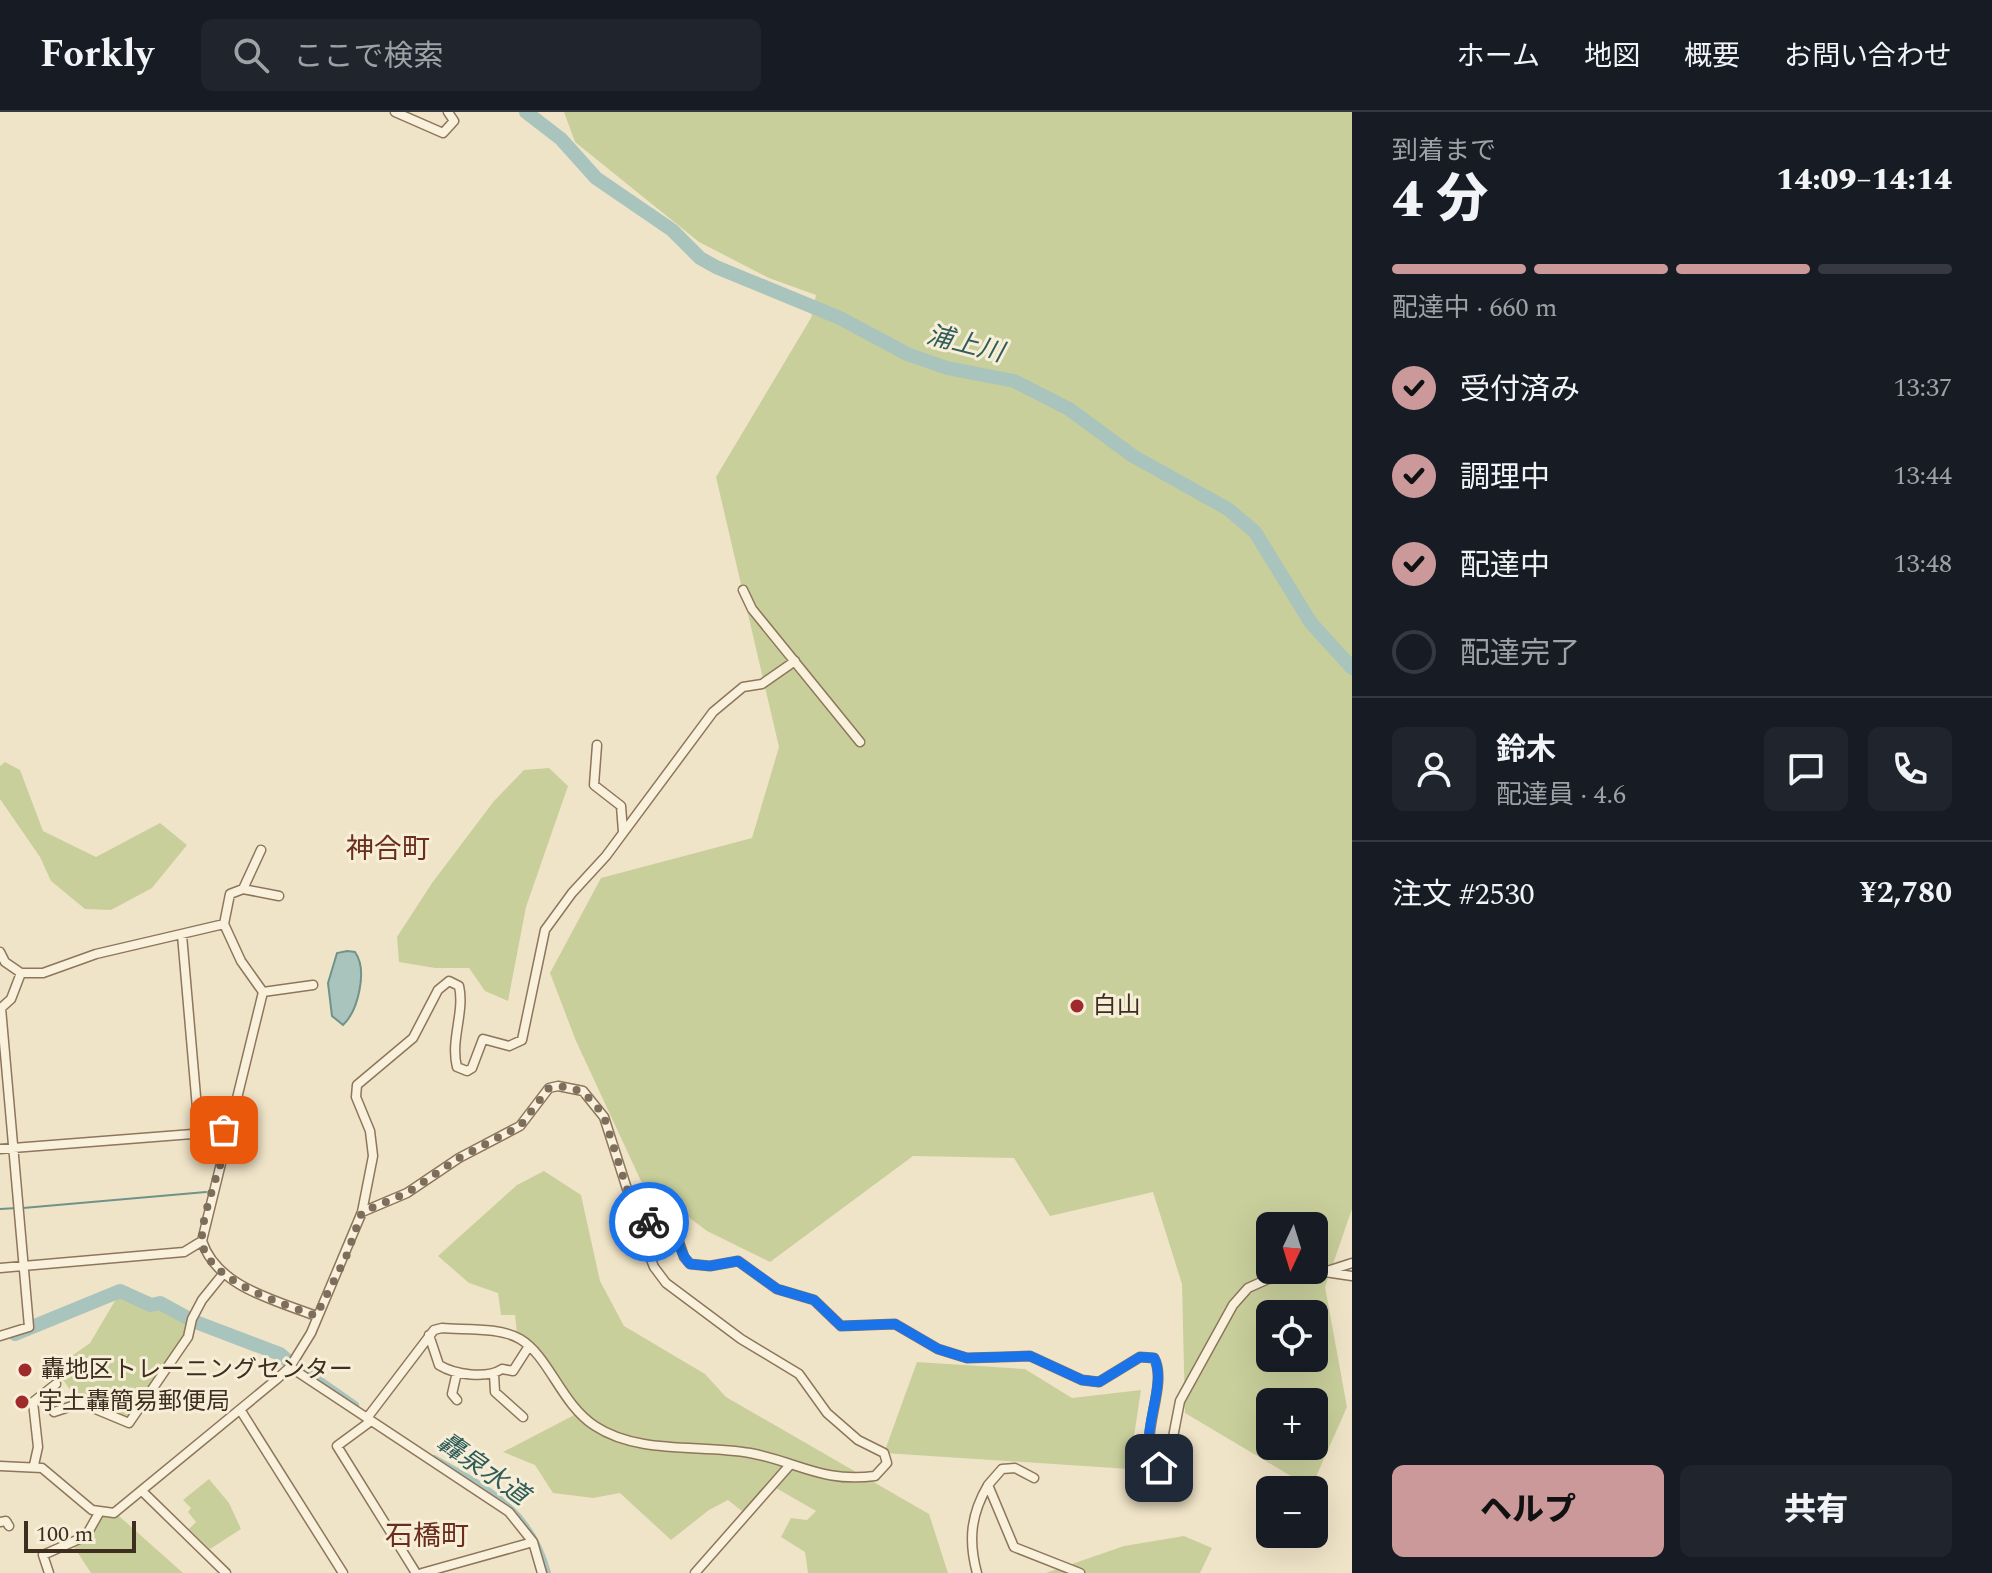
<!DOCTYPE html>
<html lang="ja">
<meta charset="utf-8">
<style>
:root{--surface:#171b24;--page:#20242c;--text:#f1f3f6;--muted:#9ea1a6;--line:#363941;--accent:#cc999b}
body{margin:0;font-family:Spectral,"Noto Sans JP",serif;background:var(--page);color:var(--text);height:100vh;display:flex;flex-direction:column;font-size:30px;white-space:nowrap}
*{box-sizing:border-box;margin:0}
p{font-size:26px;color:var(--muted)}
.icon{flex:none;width:44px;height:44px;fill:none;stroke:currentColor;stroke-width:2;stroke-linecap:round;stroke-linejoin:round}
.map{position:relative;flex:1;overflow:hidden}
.panel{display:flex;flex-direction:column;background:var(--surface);width:640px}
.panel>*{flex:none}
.needle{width:52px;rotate:184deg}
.controls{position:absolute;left:1256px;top:1100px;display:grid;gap:16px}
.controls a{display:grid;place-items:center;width:72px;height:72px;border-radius:12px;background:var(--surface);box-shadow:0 8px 32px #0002;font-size:40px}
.scale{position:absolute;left:24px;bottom:20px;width:112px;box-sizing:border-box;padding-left:8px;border:4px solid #3d2e20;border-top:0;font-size:22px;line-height:28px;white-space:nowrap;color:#3d2e20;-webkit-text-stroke:6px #f7eed8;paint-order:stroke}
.pin{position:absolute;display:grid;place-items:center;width:68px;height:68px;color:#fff;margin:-34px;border-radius:16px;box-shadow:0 4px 12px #0006}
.courier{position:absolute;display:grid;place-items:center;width:80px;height:80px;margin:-40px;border:6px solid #1a73e8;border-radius:50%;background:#fff;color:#222;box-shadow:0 2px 10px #0007}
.summary em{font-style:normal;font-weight:800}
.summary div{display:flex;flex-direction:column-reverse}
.summary{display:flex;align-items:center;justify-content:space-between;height:136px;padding:0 40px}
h1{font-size:52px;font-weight:800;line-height:60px}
.bar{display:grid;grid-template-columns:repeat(4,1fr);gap:12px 8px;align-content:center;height:96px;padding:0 40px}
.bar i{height:10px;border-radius:6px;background:var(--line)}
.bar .selected{background:var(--accent)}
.bar p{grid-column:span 4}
.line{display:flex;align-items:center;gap:20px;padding:0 40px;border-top:2px solid var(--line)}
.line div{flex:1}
.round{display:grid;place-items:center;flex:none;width:84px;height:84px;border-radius:12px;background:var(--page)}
ol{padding:0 40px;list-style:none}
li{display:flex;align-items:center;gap:24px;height:88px}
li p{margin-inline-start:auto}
li .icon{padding:8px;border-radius:50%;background:var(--accent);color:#111;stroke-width:4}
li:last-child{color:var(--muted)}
li i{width:44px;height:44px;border:4px solid var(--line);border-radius:50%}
.action{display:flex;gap:16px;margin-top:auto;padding:16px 40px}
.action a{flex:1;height:92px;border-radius:12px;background:var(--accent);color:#111;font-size:32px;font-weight:800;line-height:92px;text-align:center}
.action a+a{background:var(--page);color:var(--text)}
header{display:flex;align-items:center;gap:48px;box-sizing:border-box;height:112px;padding:0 40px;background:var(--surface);border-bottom:2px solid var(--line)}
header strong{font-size:38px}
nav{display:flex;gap:44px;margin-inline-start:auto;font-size:28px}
.search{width:560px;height:72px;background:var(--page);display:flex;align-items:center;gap:20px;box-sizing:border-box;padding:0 28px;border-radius:12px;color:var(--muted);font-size:30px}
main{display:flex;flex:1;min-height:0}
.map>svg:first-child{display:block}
.green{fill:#c9cf9b;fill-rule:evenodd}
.water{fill:#a9c4bc;stroke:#6f938a;stroke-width:2}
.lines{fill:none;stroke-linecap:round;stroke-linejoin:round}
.stream{stroke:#6f938a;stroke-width:2}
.canal{stroke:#a9c4bc;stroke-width:8}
.river{stroke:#a9c4bc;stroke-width:14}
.street-casing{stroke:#8d765c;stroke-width:11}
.street{stroke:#faf1dc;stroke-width:8}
.done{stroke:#7c6e5b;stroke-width:8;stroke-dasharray:0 14.4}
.route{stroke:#1a73e8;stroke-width:10}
.poi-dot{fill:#9e2a2b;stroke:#f7eed8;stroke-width:3}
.labels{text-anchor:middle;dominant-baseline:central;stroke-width:6;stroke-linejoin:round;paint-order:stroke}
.poi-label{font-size:24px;fill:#3d2e20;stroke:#f7eed8;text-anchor:start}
.water-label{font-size:26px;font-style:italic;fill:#2f5d5a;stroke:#f7eed8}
.quarter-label{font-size:28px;fill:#6b2e1e;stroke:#f7eed8}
</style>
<header>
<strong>Forkly</strong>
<div class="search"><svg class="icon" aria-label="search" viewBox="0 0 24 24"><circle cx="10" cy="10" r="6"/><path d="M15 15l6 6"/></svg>ここで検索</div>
<nav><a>ホーム</a><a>地図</a><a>概要</a><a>お問い合わせ</a></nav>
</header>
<main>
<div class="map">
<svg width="1352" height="1461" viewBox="0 0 1352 1461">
<rect width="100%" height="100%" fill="#f0e4c8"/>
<path class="green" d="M564,0H1352V1097L1325,1175L1347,1295L1311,1376L1185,1301L1182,1172L1153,1080L1050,1104L1014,1046L913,1044L770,1150L707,1119L641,1069L576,929L550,861L601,766L752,726L779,635L716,365L811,206L816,183L769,166L699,130L575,30ZM1270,1114H1314V1158H1270ZM1270,1202H1314V1246H1270ZM1270,1290H1314V1334H1270Z
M5,650L20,658L43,719L96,745L160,711L187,733L152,776L111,798L85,797L51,769L40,745L0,687V654Z
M549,656L568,674L526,795L508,889L485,879L469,856H435L399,850L397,825L432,771L494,689L524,658Z
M544,1059L581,1083L600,1169L624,1214L705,1262L726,1285L929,1402L948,1461H808L805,1440L781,1425L791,1406L807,1408L816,1399L769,1372L743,1400L728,1388L709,1398L671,1428L620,1381L593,1386L553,1381L535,1353L503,1340L580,1300C563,1275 545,1236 517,1222L515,1203H501L498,1181L469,1171L438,1144L517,1073Z
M119,1182L155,1198L159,1193L189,1210L186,1224L129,1308L75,1285L55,1256L90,1231Z
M917,1250L1025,1257L1072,1286L1141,1278L1129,1357L884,1341Z
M209,1367L229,1391L241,1417L210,1437L189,1417L196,1410L188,1400L191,1396L183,1388Z
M119,1404L183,1461H91L74,1435L95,1419L101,1405Z
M1184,1424L1212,1436L1200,1461H1046L1124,1434Z"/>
<path class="water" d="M347,839L355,840C368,858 358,899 343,913L332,904L328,871L337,841Z"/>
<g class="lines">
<path class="stream" d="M23,1096L206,1080
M0,1097L17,1096"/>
<path class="canal" d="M295,1251L355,1293
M434,1347C488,1378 530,1397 547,1461"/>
<path class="river" d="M526,0L561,27L596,66L672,118L700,146L716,155L840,206L907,242L947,256L1014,269L1069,297L1133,344L1228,397L1255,420L1311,511L1352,556
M15,1222L120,1179L151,1193L160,1191L193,1209L280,1242L288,1249"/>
<g class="street-casing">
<path id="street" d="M395,0L443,21L454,9L448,0
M743,478L752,497L860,630
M597,633L594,673L621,694L623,720
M243,777L279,784
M224,812L230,782L243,777L261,738
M182,823L199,1019
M0,840L5,850L21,861H43L96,842L224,812L241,849L263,880
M263,880L202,1129C217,1175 275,1188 316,1204
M263,880L313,873
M0,897L11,887L21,861
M0,1037L231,1019
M362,1100L407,1081L459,1046L520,1014L549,976L558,974L583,979L604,1005L644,1130L654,1155L666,1171L741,1227L799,1262L827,1301L858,1328L884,1341L887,1351L875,1364C822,1371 798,1350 750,1341C701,1332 639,1343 595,1314C561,1292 549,1244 520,1227C500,1215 464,1218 442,1216L434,1218L367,1306
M644,1129L656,1090L664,1085L684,1145L690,1152L710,1154L738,1149L777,1177L814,1188L841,1214L895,1212L938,1237L954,1242L967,1246L1030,1244L1082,1268L1099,1270L1140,1245L1154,1246C1170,1275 1132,1335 1159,1356L1168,1351L1180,1289L1233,1193L1248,1176L1268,1167L1324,1160L1352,1151
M0,1156L184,1140L202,1129
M1325,1160L1352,1164
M429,1223L439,1253C455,1263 487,1267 502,1257L513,1259L529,1234
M0,1224L29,1215L1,896
M290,1255L509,1400L533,1430L542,1461
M494,1262L495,1280L523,1305
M457,1288L452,1282L457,1260
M241,1299L343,1461
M54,1300L81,1291L129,1311L188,1225L192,1207L202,1188L223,1162
M371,1309L337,1334L416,1461
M34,1353L38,1335L33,1290L56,1272
M0,1354L42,1356L92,1398L114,1401L277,1267L290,1255L311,1221L362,1100L373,1044L370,1019L356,985L357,973L413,926L438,878L449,869L459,874C465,900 450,928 457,955L467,959L472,956L483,927L509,934L522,928L545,818L572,781L606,744L713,600L743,575L762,572L795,549
M988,1373L1002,1357L1015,1356L1034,1366
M143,1380L226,1461
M0,1410L6,1409L9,1414
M49,1461L43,1443L86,1424L99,1401
M422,1461L533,1430
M695,1461L789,1354
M977,1461C968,1428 971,1402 988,1373L1014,1435L1080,1461"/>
</g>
<use href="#street" class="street"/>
</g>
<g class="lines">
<path class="done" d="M224,1018L231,1019C224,1045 201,1103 202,1127C203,1168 284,1192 316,1204L346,1145L362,1100L407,1081L459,1046L520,1014L549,976C575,970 591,984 604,1005L644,1130L649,1110"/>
<path class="route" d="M649,1110L656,1090L664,1085C679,1105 672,1133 690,1152L710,1154L738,1149L777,1177L814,1188L841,1214L895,1212L938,1237L954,1242L967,1246L1030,1244L1082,1268L1099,1270L1140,1245L1154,1246C1170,1274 1131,1335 1159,1356"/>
</g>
<g class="poi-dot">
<circle cx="1077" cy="894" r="8"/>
<circle cx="25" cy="1258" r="8"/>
<circle cx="22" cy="1290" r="8"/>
</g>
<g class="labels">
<g class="poi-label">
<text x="1093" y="894">白山</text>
<text x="41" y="1258">轟地区トレーニングセンター</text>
<text x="38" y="1290">宇土轟簡易郵便局</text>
</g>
<g class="water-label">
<text transform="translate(965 232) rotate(14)">浦上川</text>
<text transform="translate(483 1357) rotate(35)">轟泉水道</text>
</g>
<g class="quarter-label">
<text x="388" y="737">神合町</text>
<text x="427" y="1424">石橋町</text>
</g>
</g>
</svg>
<div class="controls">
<a><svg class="needle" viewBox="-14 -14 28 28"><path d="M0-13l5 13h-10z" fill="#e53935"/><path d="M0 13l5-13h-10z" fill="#9ea1a6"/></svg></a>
<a><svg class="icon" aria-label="locate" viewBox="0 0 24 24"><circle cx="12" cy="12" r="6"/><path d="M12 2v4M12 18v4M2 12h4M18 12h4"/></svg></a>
<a>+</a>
<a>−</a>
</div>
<div class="scale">100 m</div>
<div class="pin" style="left:224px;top:1018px;background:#ea580c"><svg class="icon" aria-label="bag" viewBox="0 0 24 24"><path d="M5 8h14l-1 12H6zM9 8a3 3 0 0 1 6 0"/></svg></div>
<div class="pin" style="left:1159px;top:1356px;background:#1f2937"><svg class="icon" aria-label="home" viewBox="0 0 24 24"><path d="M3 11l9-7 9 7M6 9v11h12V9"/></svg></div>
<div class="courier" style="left:649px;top:1110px"><svg class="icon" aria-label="bike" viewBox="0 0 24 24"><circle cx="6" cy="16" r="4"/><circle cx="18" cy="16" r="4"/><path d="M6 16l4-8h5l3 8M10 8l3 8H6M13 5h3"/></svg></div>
</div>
<section class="panel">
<div class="summary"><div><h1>4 分</h1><p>到着まで</p></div><em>14:09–14:14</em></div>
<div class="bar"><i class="selected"></i><i class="selected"></i><i class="selected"></i><i></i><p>配達中 · 660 m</p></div>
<ol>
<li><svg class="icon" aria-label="check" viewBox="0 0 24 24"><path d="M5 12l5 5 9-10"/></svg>受付済み<p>13:37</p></li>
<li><svg class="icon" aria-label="check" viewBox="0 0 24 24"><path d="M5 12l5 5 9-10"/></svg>調理中<p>13:44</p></li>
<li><svg class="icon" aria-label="check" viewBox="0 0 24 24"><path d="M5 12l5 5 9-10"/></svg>配達中<p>13:48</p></li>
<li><i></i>配達完了</li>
</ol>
<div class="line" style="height:144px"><a class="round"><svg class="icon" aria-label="person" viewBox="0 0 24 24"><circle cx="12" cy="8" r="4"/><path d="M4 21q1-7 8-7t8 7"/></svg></a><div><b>鈴木</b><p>配達員 · 4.6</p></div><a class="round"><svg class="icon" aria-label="chat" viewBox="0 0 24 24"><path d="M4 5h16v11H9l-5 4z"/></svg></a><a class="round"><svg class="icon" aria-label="phone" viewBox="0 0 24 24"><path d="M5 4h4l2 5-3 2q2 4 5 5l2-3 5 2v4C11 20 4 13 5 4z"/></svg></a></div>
<div class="line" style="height:104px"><div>注文 #2530</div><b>¥2,780</b></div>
<div class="action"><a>ヘルプ</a><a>共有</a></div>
</section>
</main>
